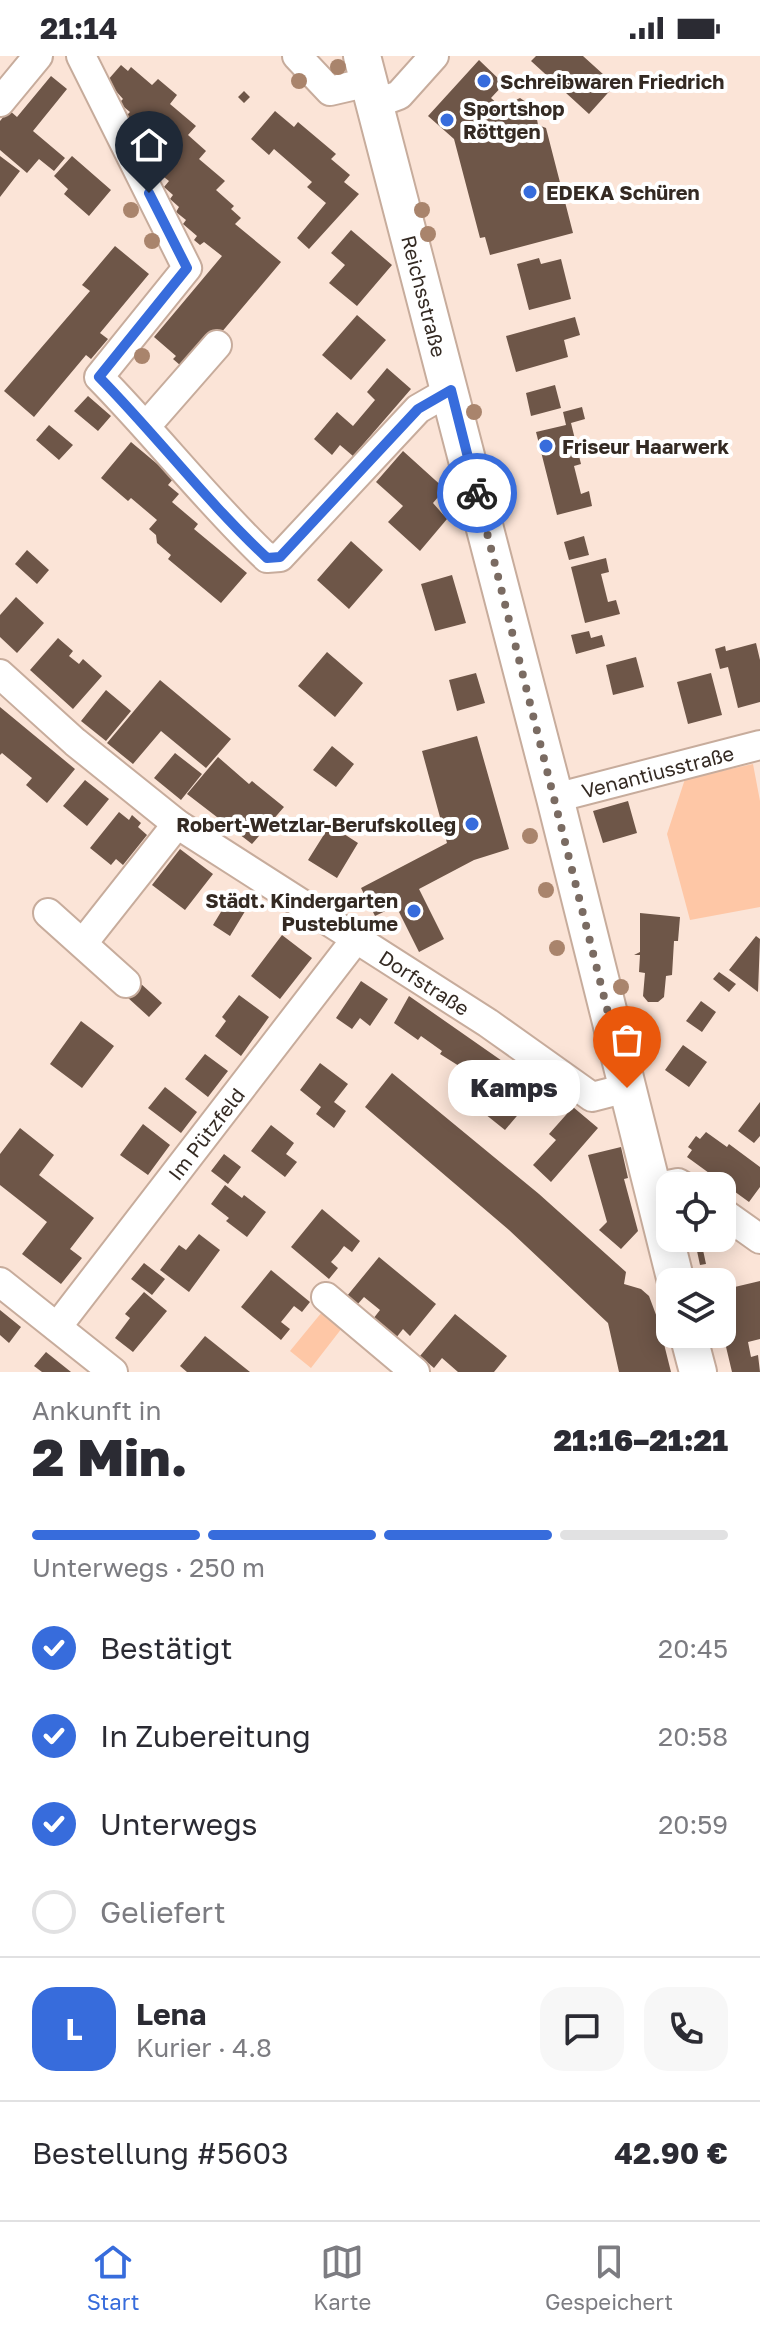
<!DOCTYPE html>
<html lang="de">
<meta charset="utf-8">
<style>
:root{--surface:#fff;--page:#f7f7f7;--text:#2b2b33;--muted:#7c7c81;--line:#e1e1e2;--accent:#376cdc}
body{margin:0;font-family:"Golos Text",sans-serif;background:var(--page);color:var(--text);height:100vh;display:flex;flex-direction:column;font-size:30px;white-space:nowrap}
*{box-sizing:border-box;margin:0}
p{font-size:26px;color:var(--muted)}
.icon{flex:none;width:44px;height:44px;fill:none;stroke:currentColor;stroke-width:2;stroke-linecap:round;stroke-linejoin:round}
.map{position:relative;height:1316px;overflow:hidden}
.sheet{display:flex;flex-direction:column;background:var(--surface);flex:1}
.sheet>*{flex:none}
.tools{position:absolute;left:656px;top:1116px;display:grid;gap:16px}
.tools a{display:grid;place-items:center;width:80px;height:80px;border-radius:16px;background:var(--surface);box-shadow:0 4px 20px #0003;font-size:40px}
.pin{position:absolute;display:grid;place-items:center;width:68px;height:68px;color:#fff;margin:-82px -34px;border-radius:50% 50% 50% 0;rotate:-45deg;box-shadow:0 0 8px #0007}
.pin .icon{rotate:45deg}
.courier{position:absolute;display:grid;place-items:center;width:80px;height:80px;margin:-40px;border:6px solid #376cdc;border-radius:50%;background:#fff;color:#222;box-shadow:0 2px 10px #0007}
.bubble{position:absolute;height:56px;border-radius:24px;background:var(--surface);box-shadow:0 4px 20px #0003;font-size:26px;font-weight:800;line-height:56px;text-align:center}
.summary em{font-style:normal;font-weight:800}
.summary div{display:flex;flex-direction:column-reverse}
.summary{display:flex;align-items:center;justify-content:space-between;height:136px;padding:0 32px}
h1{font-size:52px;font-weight:800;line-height:60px}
.bar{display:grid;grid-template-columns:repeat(4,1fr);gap:12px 8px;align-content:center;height:96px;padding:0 32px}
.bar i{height:10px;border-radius:6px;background:var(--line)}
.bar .current{background:var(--accent)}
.bar p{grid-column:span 4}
.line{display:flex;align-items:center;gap:20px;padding:0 32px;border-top:2px solid var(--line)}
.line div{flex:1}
.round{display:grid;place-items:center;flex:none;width:84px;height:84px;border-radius:24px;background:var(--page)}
ol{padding:0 32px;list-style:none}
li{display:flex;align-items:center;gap:24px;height:88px}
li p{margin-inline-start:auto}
li .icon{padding:8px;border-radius:50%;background:var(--accent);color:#fff;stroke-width:4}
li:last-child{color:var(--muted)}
li i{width:44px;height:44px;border:4px solid var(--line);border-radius:50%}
.status{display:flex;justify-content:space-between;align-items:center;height:56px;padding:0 40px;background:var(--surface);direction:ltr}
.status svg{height:22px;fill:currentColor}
.dock{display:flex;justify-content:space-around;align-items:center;height:112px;border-top:2px solid var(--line);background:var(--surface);font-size:22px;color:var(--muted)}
.dock a{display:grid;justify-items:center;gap:4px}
.dock .current{color:var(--accent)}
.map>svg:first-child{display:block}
.green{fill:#fec7a6}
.building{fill:#6e5648}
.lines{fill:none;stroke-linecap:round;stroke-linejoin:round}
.minor-casing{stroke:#c7ac9c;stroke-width:32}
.major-casing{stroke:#c7ac9c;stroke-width:40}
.minor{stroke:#fff;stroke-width:28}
.major{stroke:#fff;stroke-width:36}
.tree{fill:#a9846c}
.done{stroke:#7a6b62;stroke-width:8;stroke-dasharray:0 14.4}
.route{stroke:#376cdc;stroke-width:10}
.poi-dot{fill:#376cdc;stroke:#fff;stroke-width:3}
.labels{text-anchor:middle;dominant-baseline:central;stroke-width:8;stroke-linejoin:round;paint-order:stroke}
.poi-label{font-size:20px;font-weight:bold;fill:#342a23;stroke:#fff;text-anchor:start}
.street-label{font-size:20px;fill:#342a23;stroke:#fff}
</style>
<div class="status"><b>21:14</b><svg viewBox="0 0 49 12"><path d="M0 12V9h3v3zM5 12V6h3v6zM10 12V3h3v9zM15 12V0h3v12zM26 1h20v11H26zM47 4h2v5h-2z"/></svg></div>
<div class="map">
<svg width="760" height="1316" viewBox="0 0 760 1316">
<rect width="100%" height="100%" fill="#fbe4d7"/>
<path class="green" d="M753,708L760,745V851L690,864L667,778L685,723Z
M322,1256L342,1272L311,1312L290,1295Z"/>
<path class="building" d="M536,0H583L615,29L589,58L531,5Z
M479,4L504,28L491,42L501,51L520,42L535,52L538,69L546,72L573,177L490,199L485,181L480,182L454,83L428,60Z
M121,9L128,15L131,11L152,29L158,23L177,39L170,48L196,70L188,79L206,95L199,103L225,125L216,134L234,150L231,153L241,162L235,168L281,206L188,316L173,303L176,300L154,281L222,200L204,186L200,189L194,184L197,180L183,168L186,164L176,156L179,151L170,143L173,139L164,131L169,125L155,114L158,110L148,102L151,97L141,89L144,84L136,77L141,71L127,59L130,56L119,47L123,43L107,25Z
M51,20L67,33L33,75L65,102L54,115L39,103L27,117L0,94V65L9,54L17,61Z
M244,35L250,41L244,47L238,41Z
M275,55L294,71L298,66L336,98L331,103L350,119L344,126L359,138L309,193L297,182L326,147L307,131L312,126L274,93L269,99L251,83Z
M0,100L20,115L0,141Z
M72,100L111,134L89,160L64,138L68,133L54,120Z
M351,174L392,209L357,250L329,227L345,209L331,197Z
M115,190L149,218L100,277L108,283L91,303L86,299L34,361L4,335L90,235L82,229Z
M539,202L541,208L561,203L571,243L529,254L517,208Z
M357,259L386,284L351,324L322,299Z
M575,261L580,279L564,284L568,301L516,316L506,280Z
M387,312L411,333L353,400L340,389L332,399L314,383L337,356L353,370L375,344L367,336Z
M555,329L561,352L531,360L526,337Z
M88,340L111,360L98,375L74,355Z
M582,351L585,363L571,367L581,408L574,410L581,438L589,435L592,450L557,459L536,376L566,369L563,356Z
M49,369L73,389L59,404L36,384Z
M131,386L174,422L168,429L179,438L172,446L198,468L194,473L247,517L221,547L168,503L171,499L157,487L156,479L149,473L157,464L131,442L128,445L101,422Z
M403,395L445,433L433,447L447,463L420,495L388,466L403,450L376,426Z
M584,480L589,499L569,504L564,486Z
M351,485L383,514L349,553L317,524Z
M27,494L49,514L37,528L15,508Z
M606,502L609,516L601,518L608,546L616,544L620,558L585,567L571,511Z
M452,519L466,567L435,575L421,528Z
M16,541L44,567L17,597L0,581V559Z
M589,575L591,582L602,579L605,590L576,598L571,579Z
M58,582L73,595L69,600L79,608L83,603L102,620L73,653L30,614Z
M756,587L760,604V646L738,652L728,611L720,613L715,593L725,590L726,595Z
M327,596L363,627L335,661L298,630Z
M636,601L644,631L613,639L606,609Z
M476,617L485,647L457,655L449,624Z
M711,617L722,659L688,668L677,626Z
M160,624L231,683L206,712L161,675L133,708L107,687Z
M106,634L131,655L106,685L81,665Z
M0,651L75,713L47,747L26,729L32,722L2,697L0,699Z
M477,680L509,793L474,804L419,833L444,883L419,896L396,850L375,860L361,832L447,787L422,695Z
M332,690L354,708L336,731L313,714Z
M175,697L202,718L181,744L154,722Z
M218,701L249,728L252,725L284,751L252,788L187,738Z
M85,724L109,743L87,770L63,750Z
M628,745L637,777L603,787L593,755Z
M119,756L129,764L132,759L141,767L138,771L147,779L123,809L116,803L111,809L90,792Z
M330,769L358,787L337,822L308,804Z
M180,793L213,818L185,854L152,829Z
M230,841L247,852L230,880L213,869Z
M640,857L680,861L678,885H674L672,919L666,920L664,941L658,946H648L643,940L645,917L639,916L640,899H634L640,896Z
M282,879L312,902L280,943L251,920Z
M756,880L760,883L758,936L729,914Z
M719,916L736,928L729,936L713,923Z
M361,925L388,943L370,970L360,962L352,973L336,962Z
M140,927L162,947L149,961L127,941Z
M239,939L269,961L241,1000L215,980L226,965L222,961Z
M409,940L518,1016L538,1035L505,1074L470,1046L486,1027L440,998L442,995L421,980L418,984L394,967Z
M701,945L716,956L702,976L686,965Z
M81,965L114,990L82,1032L50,1008Z
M683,989L707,1006L689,1031L665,1014Z
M205,998L228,1015L208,1041L185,1023Z
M320,1007L348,1028L334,1046L346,1055L334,1072L316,1058L321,1051L300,1034Z
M392,1017L539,1138L626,1216L624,1228L641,1233L649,1240L658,1264L671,1316H619L608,1267L509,1174L365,1051Z
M165,1031L197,1056L181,1077L148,1052Z
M760,1046V1080L754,1087L738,1075Z
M573,1051L598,1072L551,1126L533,1109L556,1084L549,1078Z
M143,1068L170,1089L148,1119L120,1099Z
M271,1069L294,1087L286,1098L297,1106L285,1121L251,1095Z
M20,1072L54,1099L39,1119L94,1162L70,1193L82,1202L61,1228L22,1198L47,1166L0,1129V1098Z
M706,1076L727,1091L729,1088L760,1111V1131L749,1146L687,1101L692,1094L688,1091L696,1080L700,1083Z
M621,1091L628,1122L624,1123L638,1175L621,1193L599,1174L607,1166L588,1099Z
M224,1098L241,1111L228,1128L211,1115Z
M225,1129L242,1142L244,1139L266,1156L247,1181L226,1165L229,1162L211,1148Z
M322,1153L360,1185L352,1196L344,1190L338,1198L331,1206L338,1212L329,1223L291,1191Z
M199,1178L220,1194L189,1236L160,1214L179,1189L186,1194Z
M703,1194L706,1208L700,1209L697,1195Z
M379,1201L436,1248L410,1280L403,1273L396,1282L373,1263L380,1254L364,1241L357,1249L347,1240Z
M144,1207L165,1223L152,1239L131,1223Z
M271,1214L310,1246L302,1256L294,1250L281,1266L290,1273L281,1284L241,1251Z
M760,1225V1283L748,1286L751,1301L758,1299L760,1316H732L722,1274V1234Z
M144,1236L167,1255L133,1296L115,1282L130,1262L125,1258Z
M0,1254L21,1271L9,1287L0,1279Z
M455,1258L507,1300L494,1316H458L442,1302L434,1312L420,1300Z
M205,1280L250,1316H187L180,1310Z
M46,1296L71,1316H42L34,1310Z"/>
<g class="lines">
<g class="minor-casing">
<g id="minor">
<path d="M81,0L187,212L99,321C157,380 207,445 267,502L280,501L418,353L451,334"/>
<path d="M297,0L330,35L369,26"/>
<path d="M0,46L38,0"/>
<path d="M375,48L399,39L434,0"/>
<path d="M147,369L217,289"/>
<path id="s1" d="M0,618L75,686L177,768L488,967L592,1041L627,1032"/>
<path id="s2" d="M555,742L760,689"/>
<path d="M48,857L126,927"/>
<path d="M83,887L177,768"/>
<path d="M653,1132L678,1127L683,1130"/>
<path d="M722,1156L760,1183"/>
<path d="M0,1226L113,1316"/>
<path d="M326,1241L415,1316"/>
<path id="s3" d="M57,1271L356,883"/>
</g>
</g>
<g class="major-casing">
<g id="major">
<path id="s4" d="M362,0L555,742L676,1226"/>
<path d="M688,1278L698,1316"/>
</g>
</g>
<use href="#minor" class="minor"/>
<use href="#major" class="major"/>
</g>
<g class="tree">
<circle cx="338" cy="11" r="8"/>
<circle cx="299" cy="25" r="8"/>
<circle cx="131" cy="154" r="8"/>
<circle cx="422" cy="154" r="8"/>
<circle cx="428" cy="178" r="8"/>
<circle cx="152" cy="185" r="8"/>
<circle cx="142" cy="300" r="8"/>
<circle cx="474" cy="356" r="8"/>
<circle cx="530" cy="780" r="8"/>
<circle cx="546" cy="834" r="8"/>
<circle cx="557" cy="892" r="8"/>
<circle cx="621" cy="931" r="8"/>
</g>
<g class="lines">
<path class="done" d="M477,437L627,1032"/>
<path class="route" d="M149,137L187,212L99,321C157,380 207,446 267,502L280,501L418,353L451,334L477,437"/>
</g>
<g class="poi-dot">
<circle cx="484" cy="25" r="8"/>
<circle cx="447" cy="64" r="8"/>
<circle cx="530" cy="136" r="8"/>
<circle cx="546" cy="390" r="8"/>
<circle cx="472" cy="768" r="8"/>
<circle cx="414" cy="855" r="8"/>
</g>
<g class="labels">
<g class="poi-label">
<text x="500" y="25">Schreibwaren Friedrich</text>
<text x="463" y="52">Sportshop<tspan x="463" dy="23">Röttgen</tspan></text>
<text x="546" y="136">EDEKA Schüren</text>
<text x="562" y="390">Friseur Haarwerk</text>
<text x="456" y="768" text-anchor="end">Robert-Wetzlar-Berufskolleg</text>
<text x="398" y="844" text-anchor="end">Städt. Kindergarten<tspan x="398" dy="23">Pusteblume</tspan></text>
</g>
<g class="street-label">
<text stroke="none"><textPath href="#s4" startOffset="248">Reichsstraße</textPath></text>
<text stroke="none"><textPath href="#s2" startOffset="106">Venantiusstraße</textPath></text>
<text stroke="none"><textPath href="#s1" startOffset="526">Dorfstraße</textPath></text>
<text stroke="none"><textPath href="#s3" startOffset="244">Im Pützfeld</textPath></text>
</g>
</g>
</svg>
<div class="tools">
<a><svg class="icon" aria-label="locate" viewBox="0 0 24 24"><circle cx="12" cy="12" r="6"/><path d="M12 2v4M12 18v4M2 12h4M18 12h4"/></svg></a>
<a><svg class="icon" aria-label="layers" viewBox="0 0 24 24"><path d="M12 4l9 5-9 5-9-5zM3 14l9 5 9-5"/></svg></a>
</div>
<div class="pin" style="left:627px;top:1032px;background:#ea580c"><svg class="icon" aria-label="bag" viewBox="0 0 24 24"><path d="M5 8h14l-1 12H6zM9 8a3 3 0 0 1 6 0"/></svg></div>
<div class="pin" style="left:149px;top:137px;background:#1f2937"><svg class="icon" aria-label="home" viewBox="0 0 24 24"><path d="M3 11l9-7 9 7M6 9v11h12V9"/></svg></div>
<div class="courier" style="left:477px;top:437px"><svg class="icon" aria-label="bike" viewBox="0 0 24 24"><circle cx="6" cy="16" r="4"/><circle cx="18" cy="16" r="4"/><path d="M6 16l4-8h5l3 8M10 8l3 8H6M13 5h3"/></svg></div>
<div class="bubble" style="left:448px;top:1004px;width:132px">Kamps</div>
</div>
<section class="sheet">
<div class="summary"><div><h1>2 Min.</h1><p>Ankunft in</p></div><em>21:16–21:21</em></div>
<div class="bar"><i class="current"></i><i class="current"></i><i class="current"></i><i></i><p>Unterwegs · 250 m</p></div>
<ol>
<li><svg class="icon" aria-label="check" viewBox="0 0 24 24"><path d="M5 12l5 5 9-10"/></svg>Bestätigt<p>20:45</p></li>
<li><svg class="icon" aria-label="check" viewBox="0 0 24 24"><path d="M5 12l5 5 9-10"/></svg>In Zubereitung<p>20:58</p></li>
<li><svg class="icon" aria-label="check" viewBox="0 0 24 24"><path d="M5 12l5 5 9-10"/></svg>Unterwegs<p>20:59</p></li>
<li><i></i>Geliefert</li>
</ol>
<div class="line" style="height:144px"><b class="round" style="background:var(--accent);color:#fff">L</b><div><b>Lena</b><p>Kurier · 4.8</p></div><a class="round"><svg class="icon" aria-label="chat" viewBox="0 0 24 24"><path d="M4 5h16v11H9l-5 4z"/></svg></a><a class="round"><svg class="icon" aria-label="phone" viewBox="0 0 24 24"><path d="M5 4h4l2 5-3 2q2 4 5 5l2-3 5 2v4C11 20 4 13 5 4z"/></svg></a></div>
<div class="line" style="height:104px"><div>Bestellung #5603</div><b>42.90 €</b></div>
</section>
<nav class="dock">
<a class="current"><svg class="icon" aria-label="home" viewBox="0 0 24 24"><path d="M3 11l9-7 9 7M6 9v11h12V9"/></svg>Start</a>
<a><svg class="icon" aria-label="map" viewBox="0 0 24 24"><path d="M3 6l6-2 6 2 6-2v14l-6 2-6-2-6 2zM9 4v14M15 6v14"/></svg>Karte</a>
<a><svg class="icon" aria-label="saved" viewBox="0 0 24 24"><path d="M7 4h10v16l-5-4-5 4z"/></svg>Gespeichert</a>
</nav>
